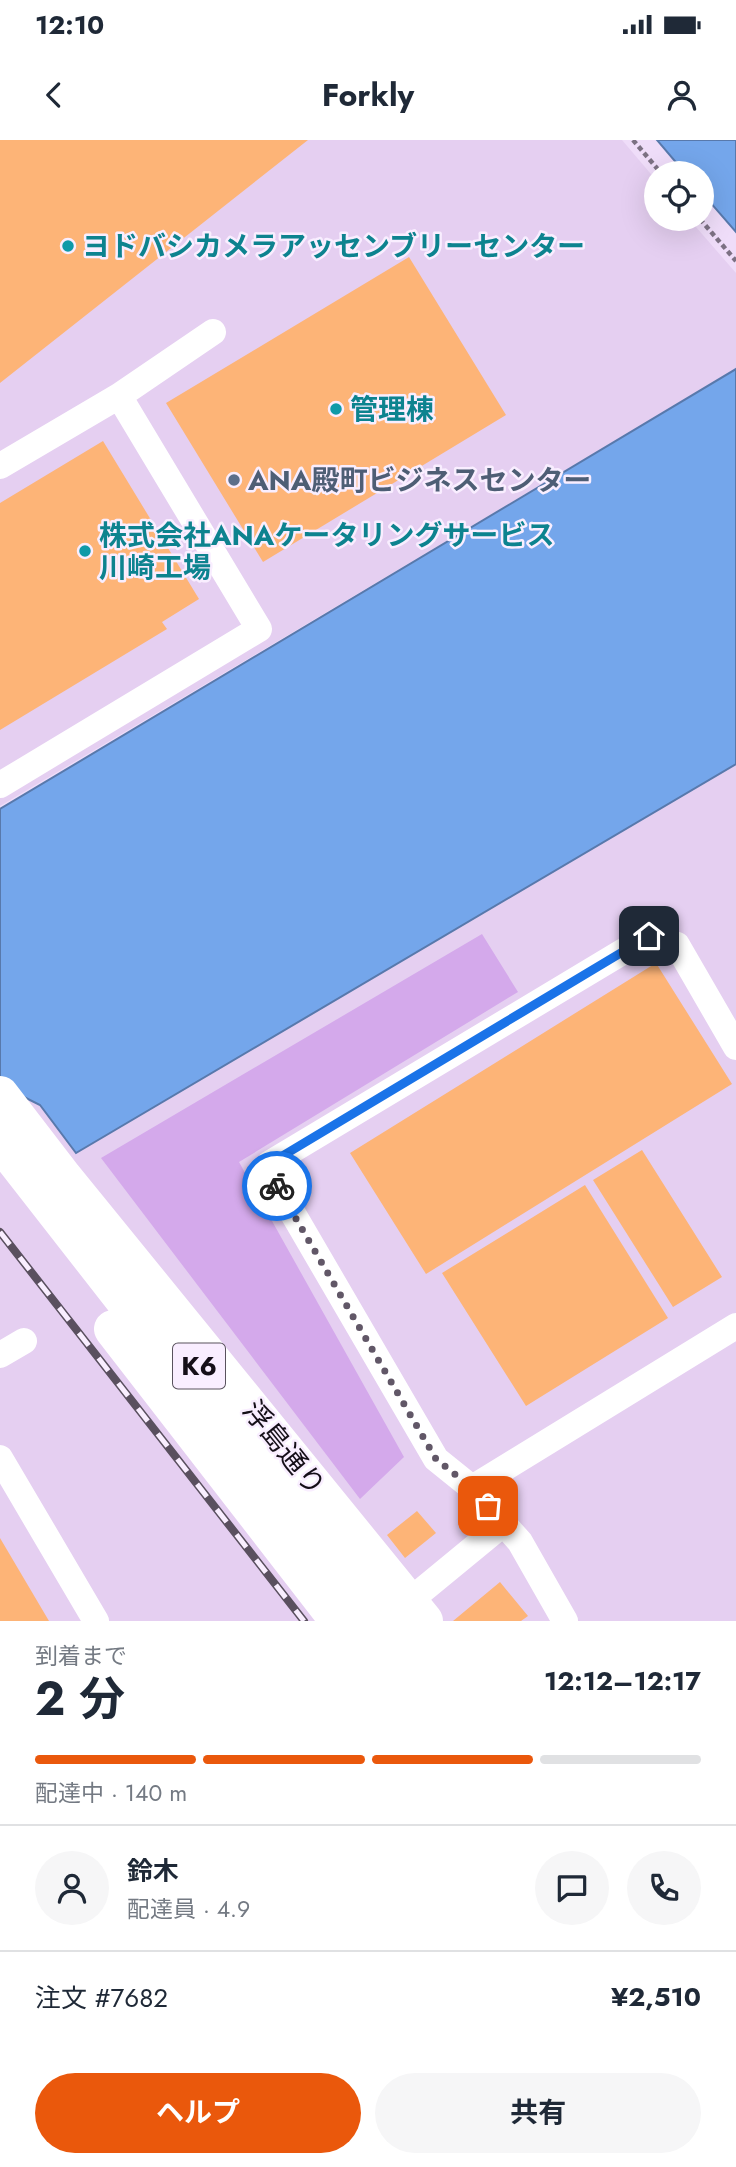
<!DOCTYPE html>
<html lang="ja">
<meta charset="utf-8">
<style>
:root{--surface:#fff;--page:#f6f6f7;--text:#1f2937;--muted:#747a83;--line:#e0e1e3;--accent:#ea580c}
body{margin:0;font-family:Jost,"Noto Sans JP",sans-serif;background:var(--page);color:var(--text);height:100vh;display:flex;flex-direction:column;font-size:26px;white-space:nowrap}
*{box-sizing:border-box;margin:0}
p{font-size:23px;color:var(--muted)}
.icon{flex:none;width:38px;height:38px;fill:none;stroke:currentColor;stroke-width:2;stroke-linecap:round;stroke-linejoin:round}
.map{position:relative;height:1481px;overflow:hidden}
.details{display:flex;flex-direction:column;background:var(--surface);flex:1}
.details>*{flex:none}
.tools{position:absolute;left:644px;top:21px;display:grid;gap:14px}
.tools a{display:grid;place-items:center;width:70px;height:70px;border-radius:50%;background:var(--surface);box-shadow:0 7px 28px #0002;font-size:35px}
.pin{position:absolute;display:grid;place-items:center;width:60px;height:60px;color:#fff;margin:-30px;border-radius:14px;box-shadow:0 4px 10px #0006}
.courier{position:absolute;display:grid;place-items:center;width:70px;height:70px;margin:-35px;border:5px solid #1a73e8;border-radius:50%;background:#fff;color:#222;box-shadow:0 2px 9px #0007}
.headline em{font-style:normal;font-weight:700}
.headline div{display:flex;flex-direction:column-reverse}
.headline{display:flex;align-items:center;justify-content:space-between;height:119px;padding:0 35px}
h1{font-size:46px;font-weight:700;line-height:52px}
.bar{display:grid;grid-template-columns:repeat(4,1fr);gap:10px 7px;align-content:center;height:84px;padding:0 35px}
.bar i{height:9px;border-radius:5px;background:var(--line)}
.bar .on{background:var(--accent)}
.bar p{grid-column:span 4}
.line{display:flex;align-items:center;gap:18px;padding:0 35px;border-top:2px solid var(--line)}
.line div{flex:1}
.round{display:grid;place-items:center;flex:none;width:74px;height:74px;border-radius:37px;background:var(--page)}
.cta{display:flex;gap:14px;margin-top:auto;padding:14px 35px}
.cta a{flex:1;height:80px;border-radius:42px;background:var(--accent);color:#fff;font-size:28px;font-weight:700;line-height:80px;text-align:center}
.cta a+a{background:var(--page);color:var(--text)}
.status{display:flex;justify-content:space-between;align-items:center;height:49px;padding:0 35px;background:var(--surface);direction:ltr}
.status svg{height:19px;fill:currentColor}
header{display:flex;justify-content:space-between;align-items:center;height:91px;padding:0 35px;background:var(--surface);font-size:32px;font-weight:700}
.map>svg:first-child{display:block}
.built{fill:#e5cff1}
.green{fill:#d4a9eb}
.water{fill:#74a6eb;stroke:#5879ac;stroke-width:2}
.building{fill:#fdb477}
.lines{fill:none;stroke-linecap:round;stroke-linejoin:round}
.path{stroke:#7c7183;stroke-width:4.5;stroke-dasharray:5 3.5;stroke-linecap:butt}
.minor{stroke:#fff;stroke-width:26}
.highway{stroke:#fff;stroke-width:38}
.rail-casing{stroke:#5a505f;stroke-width:8}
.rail{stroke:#f9eeff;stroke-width:5;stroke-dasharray:16;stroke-linecap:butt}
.done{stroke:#615767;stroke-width:7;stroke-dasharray:0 12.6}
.route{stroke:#1a73e8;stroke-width:9}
.culture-dot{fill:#0f9aa8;stroke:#f9eeff;stroke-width:2.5}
.service-dot{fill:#5c6f8a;stroke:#f9eeff;stroke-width:2.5}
.labels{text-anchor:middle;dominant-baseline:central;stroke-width:5;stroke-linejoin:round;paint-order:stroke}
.shield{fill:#f9eeff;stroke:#59525d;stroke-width:2}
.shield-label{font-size:26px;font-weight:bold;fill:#150f18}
.culture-label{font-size:28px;font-weight:bold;fill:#0d838f;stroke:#f9eeff;text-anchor:start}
.service-label{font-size:28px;font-weight:bold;fill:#4e5e75;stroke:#f9eeff;text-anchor:start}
.street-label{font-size:28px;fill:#150f18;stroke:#f9eeff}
</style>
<div class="status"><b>12:10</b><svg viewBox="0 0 49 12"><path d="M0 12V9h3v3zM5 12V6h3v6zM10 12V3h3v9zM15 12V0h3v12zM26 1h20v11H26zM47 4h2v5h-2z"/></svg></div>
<header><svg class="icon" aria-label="back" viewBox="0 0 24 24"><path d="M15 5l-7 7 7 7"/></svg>Forkly<svg class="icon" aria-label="person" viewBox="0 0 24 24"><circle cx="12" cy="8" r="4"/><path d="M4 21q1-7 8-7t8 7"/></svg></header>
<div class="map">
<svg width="736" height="1481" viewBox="0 0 736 1481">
<rect width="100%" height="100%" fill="#efddf9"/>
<path class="built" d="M0,0H622L656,40V79H689L736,133V229L0,666Z
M736,624V1481H0V963L16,953L40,965L77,1013Z"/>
<path class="green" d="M482,794L518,852L239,1022L404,1317L360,1359L101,1018Z"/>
<path class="water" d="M657,0H736V92L702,53V33H685Z
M736,229V624L76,1013L40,965L16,953L0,962V669Z"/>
<path class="building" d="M0,0H308L0,243Z
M409,117L506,275L263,422L166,263Z
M103,301L199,459L162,482L167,489L0,590V363Z
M656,823L732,944L426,1134L350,1013Z
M642,1010L722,1137L673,1167L593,1040Z
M585,1045L668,1178L526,1266L442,1133Z
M417,1371L436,1393L405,1418L387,1395Z
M0,1398L49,1481H0Z
M500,1442L528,1476L521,1481H453Z"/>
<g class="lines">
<path class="path" d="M633,0L661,33
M700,79L736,121"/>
<path class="minor" d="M0,326L119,256L213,192
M0,645L259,489L119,256
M0,1215L24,1201
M0,1318L96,1481
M472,1348L736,1186
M385,1481L504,1383
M565,1481L520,1402L472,1348L436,1319L274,1041L269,1024L649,796L677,805L736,907"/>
<path class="highway" d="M0,955L63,1037L424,1481
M0,1001L375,1481
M113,1189L339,1481"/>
<g class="rail-casing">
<path id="rail" d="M0,1092L304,1481"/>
</g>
<use href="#rail" class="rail"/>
</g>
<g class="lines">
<path class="done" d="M277,1046L436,1319L472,1348L488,1366"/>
<path class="route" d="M277,1046L269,1024L649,796"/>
</g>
<g class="culture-dot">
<circle cx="68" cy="106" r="7"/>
<circle cx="336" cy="269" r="7"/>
<circle cx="85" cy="411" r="7"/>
</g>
<circle class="service-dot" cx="234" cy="340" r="7"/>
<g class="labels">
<rect class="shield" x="173" y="1203.5" width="52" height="45" rx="5"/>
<g class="shield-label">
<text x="199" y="1226">K6</text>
</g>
<g class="culture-label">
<text x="82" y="106">ヨドバシカメラアッセンブリーセンター</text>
<text x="350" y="269">管理棟</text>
<text x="99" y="395">株式会社ANAケータリングサービス<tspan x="99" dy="32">川崎工場</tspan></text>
</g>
<g class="service-label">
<text x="248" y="340">ANA殿町ビジネスセンター</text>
</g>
<g class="street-label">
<text transform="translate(284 1308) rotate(51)">浮島通り</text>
</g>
</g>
</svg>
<div class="tools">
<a><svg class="icon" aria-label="locate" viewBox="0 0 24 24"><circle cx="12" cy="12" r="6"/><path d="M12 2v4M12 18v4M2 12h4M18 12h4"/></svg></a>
</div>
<div class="pin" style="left:488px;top:1366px;background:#ea580c"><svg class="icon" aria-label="bag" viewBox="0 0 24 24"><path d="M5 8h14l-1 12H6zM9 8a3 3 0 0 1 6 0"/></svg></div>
<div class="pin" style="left:649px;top:796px;background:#1f2937"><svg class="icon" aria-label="home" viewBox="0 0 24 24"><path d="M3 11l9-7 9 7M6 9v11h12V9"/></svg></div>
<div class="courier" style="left:277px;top:1046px"><svg class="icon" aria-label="bike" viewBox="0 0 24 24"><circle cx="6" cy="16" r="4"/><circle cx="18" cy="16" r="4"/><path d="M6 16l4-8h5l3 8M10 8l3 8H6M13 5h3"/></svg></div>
</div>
<section class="details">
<div class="headline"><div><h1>2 分</h1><p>到着まで</p></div><em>12:12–12:17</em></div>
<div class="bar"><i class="on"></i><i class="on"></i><i class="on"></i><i></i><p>配達中 · 140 m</p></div>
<div class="line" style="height:126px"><a class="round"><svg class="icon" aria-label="person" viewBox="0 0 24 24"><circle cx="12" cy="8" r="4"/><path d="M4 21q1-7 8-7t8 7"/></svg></a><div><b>鈴木</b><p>配達員 · 4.9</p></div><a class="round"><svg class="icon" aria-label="chat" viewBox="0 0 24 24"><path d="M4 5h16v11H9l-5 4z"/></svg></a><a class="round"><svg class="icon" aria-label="phone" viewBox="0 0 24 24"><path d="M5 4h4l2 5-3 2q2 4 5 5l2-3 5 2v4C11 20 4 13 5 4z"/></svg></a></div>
<div class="line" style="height:91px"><div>注文 #7682</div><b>¥2,510</b></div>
<div class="cta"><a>ヘルプ</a><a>共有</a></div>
</section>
